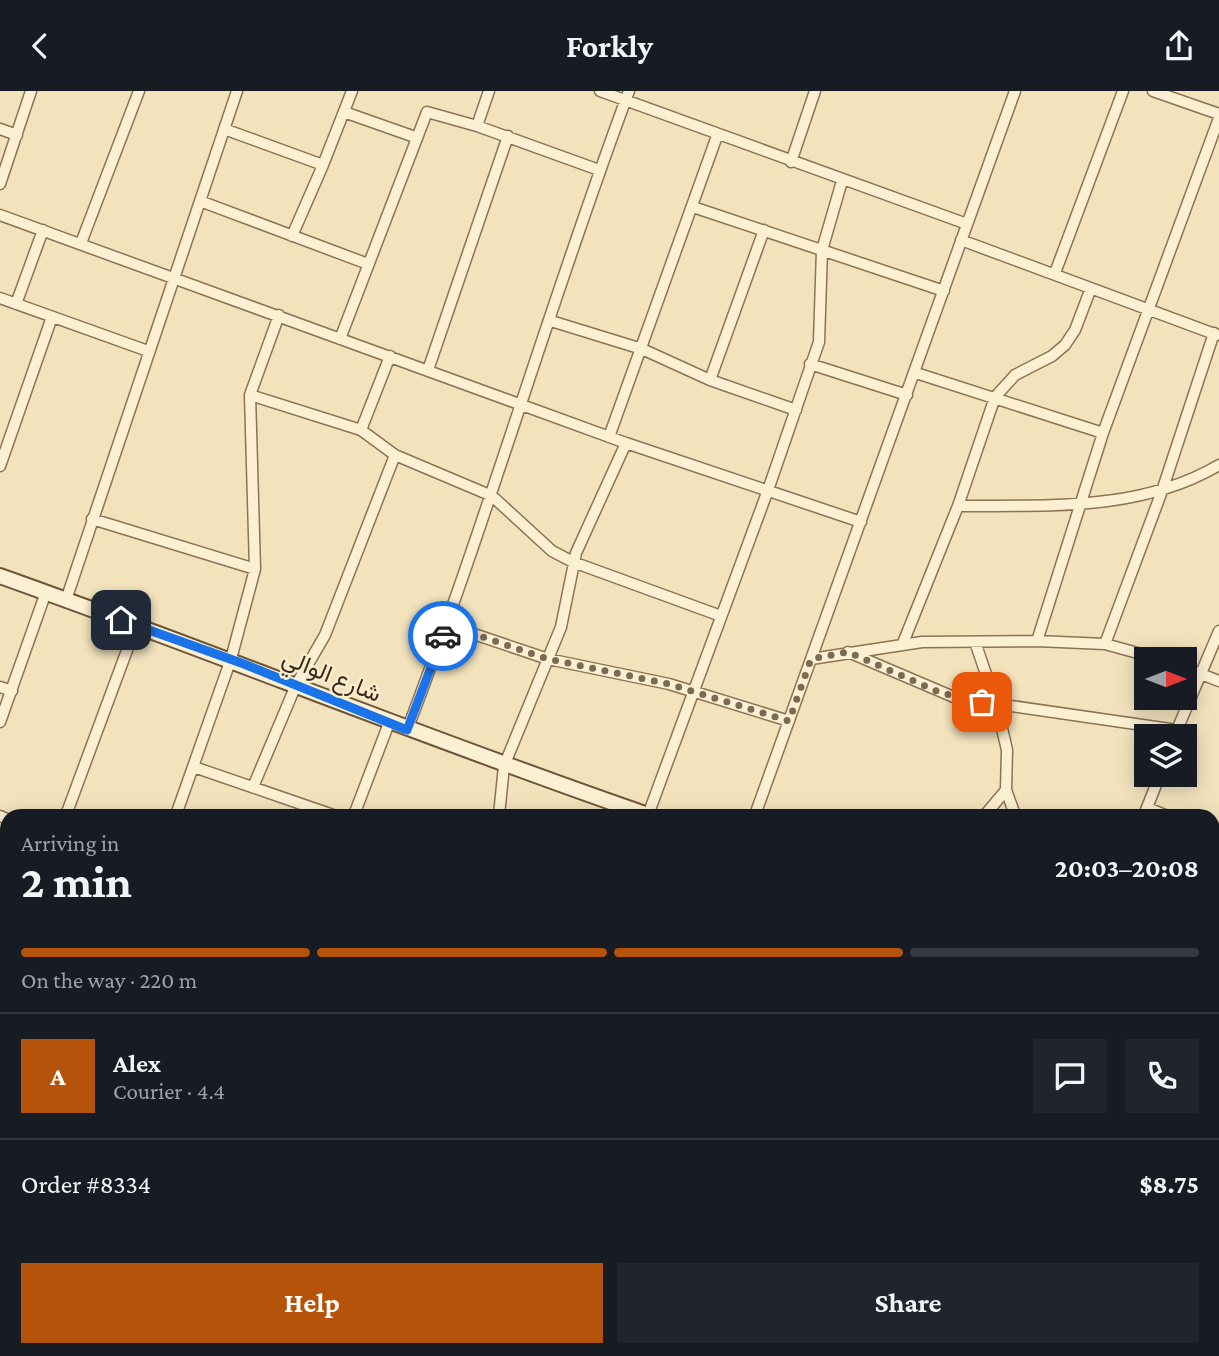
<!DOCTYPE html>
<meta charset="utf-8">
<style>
:root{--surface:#171b24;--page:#20242c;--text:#f1f3f6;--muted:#9ea1a6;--line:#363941;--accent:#b45309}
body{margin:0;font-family:"Crimson Pro",Vazirmatn,serif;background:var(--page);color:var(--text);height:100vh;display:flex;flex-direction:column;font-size:26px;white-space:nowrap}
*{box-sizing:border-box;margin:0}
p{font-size:23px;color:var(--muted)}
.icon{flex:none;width:38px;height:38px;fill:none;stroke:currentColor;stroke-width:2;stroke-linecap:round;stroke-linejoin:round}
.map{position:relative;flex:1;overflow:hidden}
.side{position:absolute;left:0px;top:718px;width:1220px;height:548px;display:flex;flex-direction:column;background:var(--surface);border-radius:21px 21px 0 0;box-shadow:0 4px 18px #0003}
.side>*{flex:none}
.needle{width:46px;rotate:90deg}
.controls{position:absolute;left:1134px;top:556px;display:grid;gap:14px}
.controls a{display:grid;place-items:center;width:63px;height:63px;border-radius:0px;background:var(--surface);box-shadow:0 4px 18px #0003;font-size:35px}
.pin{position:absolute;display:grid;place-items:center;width:60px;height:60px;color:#fff;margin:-30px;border-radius:14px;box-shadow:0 4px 10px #0006}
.courier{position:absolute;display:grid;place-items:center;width:70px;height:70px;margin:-35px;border:5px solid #1a73e8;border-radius:50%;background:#fff;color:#222;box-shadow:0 2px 9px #0007}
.head em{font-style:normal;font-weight:700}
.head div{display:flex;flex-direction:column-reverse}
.head{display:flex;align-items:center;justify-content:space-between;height:119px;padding:0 21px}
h1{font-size:46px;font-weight:700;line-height:52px}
.bar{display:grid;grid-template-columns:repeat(4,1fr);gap:10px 7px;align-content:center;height:84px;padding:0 21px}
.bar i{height:9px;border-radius:5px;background:var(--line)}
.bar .selected{background:var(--accent)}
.bar p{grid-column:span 4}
.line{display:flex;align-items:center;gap:18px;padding:0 21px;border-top:2px solid var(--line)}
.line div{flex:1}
.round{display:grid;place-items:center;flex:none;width:74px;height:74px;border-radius:0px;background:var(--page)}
.button{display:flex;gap:14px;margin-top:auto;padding:14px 21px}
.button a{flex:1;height:80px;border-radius:0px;background:var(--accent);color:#fff;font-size:28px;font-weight:700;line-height:80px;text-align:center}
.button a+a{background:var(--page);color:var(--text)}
header{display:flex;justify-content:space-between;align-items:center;height:91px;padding:0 21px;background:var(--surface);font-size:32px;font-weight:700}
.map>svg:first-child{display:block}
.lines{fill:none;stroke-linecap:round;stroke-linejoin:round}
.minor-casing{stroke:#8c7354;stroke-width:13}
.secondary-casing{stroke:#6e5438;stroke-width:18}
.minor{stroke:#fcf0d2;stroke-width:10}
.secondary{stroke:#fcf0d2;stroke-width:14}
.done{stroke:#7a6b54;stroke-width:7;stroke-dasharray:0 12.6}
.route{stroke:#1a73e8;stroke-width:9}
.labels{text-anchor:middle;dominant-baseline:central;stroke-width:5;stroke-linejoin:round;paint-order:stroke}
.street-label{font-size:24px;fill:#3a2a1b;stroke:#f9edce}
</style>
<header><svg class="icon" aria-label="back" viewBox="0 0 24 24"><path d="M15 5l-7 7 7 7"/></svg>Forkly<svg class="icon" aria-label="share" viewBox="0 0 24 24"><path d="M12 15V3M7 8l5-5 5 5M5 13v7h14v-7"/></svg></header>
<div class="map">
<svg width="1219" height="1265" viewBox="0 0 1219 1265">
<rect width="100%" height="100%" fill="#f2e3bd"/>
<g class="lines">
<g class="minor-casing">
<path id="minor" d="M600,0L967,133
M1153,0L1219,23
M344,21L415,46
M477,35L489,0
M0,38L17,44
M224,38L323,74L352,0
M791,71L815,0
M0,93L31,0
M200,110L368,173
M693,116L944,200
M0,124L626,352L861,431
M292,145L323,74
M961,149L1217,244
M81,152L139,0
M1055,182L1123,0
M0,207L148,260
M16,213L43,139
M551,230L642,258L710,289L796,319
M340,248L427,21L477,35L599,79
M810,273L907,304
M428,279L508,45
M916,282L1103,342
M710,289L764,139
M250,304L361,339L395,364L492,405L552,460L573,471L721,525
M361,339L390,265
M609,346L717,45
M0,375L52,226
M958,415C1047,414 1139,421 1219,374
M92,428L255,478
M66,509L237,0
M447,534L548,568L669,593L789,630
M1037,550L1103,342L1219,27
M975,551L996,612L1007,659L1006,699L1015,724
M903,552L958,415L995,306L1015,284L1052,265L1065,254L1075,239L1091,197
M1105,553L1162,400L1214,242
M848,561L956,607L1177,639
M811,568L922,551L1037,550L1105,553L1163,569
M1185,577L1219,590
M0,596L12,600
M0,631L46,501
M407,639C488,428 550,211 629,0
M1174,646L1219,540
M194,676L333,724
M253,696L296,594L325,544L395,364
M1148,717L1165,724
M66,724L136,535
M176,724L231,568L255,478L250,304L279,224
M354,724L389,632
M499,724L504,675L561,536L576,462L626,352
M648,724L768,399L819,251L822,159L842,90
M755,724L1015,0
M985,724L1006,699
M1144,724L1160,684
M0,725L7,728
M1213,747L1219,750
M0,901L7,882
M0,928L7,931
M1213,1003L1219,987
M0,1039L7,1041
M1213,1155L1219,1157
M0,1189L7,1170
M1213,1257L1219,1239
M262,1258L281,1265
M523,1258L539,1265
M1003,1258L1021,1265
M85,1265L87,1258
M180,1265L182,1258
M292,1265L294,1258
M379,1265L382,1258
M500,1265L503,1258
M616,1265L619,1258
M696,1265L698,1258
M793,1265L796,1258
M891,1265L893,1258
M1115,1265L1117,1258"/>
</g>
<g class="secondary-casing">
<path id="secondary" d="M0,485C217,562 430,649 648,724
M1213,928L1219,930"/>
</g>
<use href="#minor" class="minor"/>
<use href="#secondary" class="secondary"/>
</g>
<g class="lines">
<path class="done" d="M443,545L447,534L548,568L669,593L789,630L811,568L848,561L941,602L982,611"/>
<path class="route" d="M121,529L244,573L407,639L443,545"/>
</g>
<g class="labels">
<g class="street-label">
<text transform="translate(332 584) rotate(22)">شارع الوالي</text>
</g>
</g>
</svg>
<div class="controls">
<a><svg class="needle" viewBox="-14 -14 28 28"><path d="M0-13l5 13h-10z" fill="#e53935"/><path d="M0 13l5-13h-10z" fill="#9ea1a6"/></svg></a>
<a><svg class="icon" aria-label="layers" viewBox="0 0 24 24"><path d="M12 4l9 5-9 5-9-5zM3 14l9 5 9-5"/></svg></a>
</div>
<div class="pin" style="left:982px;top:611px;background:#ea580c"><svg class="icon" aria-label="bag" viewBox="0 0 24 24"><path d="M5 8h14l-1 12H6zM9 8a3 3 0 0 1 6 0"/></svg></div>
<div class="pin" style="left:121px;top:529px;background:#1f2937"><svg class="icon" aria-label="home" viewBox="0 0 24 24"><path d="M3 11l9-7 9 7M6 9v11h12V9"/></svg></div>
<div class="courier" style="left:443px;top:545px"><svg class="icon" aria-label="car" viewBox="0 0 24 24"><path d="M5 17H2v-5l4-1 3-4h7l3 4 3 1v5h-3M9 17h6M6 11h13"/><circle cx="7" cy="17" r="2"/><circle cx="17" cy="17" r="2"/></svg></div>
<section class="side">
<div class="head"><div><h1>2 min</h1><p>Arriving in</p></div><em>20:03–20:08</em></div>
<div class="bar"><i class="selected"></i><i class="selected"></i><i class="selected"></i><i></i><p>On the way · 220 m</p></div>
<div class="line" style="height:126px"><b class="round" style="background:var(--accent);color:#fff">A</b><div><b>Alex</b><p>Courier · 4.4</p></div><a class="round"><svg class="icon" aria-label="chat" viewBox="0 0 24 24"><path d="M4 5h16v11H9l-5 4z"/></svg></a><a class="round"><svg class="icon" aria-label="phone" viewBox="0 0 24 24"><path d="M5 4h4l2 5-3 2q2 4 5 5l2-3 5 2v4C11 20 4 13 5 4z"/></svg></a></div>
<div class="line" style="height:91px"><div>Order #8334</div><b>$8.75</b></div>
<div class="button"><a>Help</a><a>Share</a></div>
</section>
</div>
